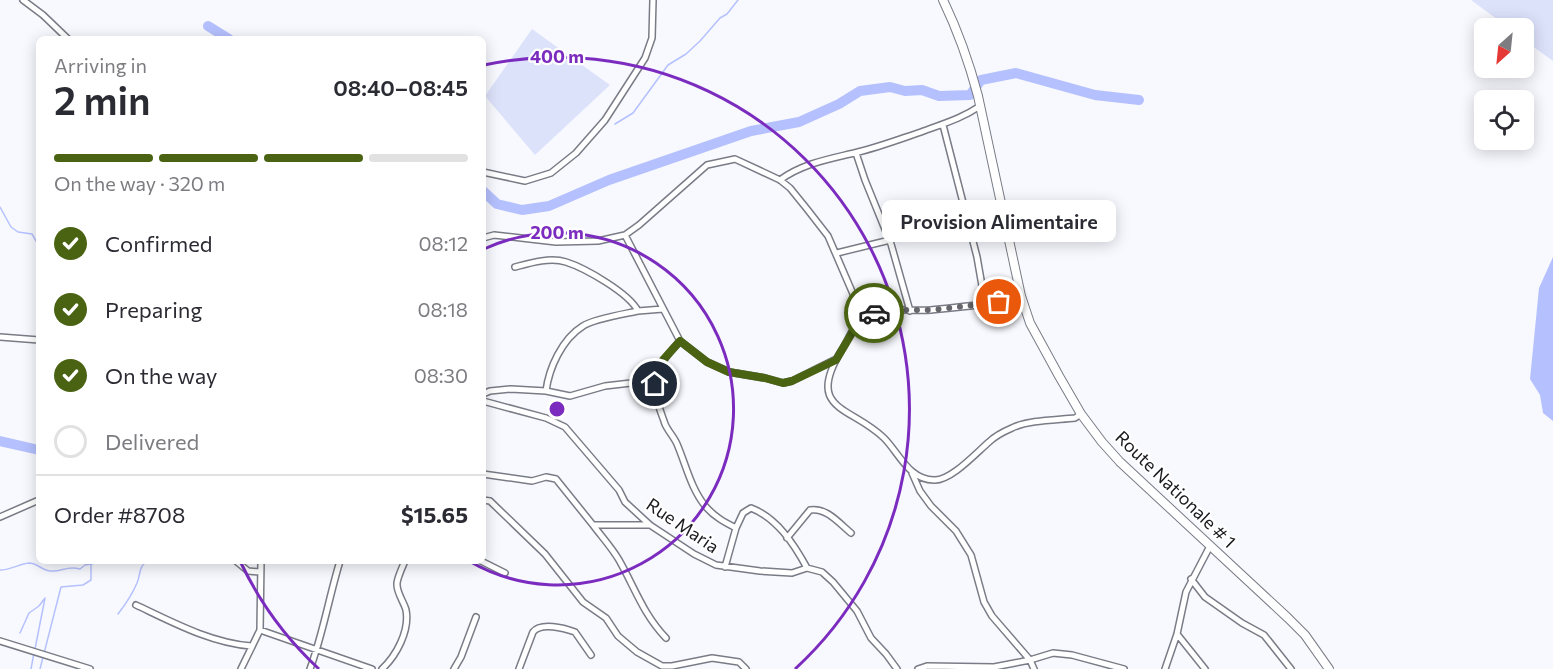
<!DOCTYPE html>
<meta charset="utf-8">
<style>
:root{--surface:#fff;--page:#f2f2f3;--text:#2b2b33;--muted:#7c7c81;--line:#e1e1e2;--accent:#4a6313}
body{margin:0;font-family:Commissioner,sans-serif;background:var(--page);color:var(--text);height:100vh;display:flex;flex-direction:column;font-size:22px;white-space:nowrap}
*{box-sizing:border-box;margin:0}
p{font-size:20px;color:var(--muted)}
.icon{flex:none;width:33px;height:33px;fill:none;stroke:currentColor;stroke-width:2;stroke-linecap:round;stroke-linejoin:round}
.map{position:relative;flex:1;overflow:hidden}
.drawer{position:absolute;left:36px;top:36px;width:450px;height:528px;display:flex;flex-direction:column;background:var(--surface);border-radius:9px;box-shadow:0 3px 15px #0003}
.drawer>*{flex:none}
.needle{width:39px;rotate:207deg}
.controls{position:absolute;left:1474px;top:18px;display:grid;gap:12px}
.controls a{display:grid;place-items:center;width:60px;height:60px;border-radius:9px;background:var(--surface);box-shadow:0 3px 15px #0003;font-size:30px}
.pin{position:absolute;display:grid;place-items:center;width:51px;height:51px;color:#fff;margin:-26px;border:3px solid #fff;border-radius:50%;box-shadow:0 2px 6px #0007}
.courier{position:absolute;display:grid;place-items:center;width:60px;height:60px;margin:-30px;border:4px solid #4a6313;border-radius:50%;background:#fff;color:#222;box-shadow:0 2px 8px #0007}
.bubble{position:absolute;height:42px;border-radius:9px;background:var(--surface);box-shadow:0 3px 15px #0003;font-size:20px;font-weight:600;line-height:42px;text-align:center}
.head em{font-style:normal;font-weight:600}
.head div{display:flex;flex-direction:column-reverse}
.head{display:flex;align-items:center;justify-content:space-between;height:102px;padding:0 18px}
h1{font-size:39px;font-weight:600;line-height:45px}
.bar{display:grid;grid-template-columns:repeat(4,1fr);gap:9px 6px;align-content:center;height:72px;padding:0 18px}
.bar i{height:8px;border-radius:4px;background:var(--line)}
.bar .selected{background:var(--accent)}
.bar p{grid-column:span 4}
.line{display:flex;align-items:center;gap:15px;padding:0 18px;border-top:2px solid var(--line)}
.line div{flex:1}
ol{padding:0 18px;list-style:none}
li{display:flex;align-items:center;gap:18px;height:66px}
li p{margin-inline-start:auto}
li .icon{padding:6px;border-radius:50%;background:var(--accent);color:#fff;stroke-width:4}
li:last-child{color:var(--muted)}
li i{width:33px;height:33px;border:3px solid var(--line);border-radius:50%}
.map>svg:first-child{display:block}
.green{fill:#dde2fb}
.water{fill:#b5c1fe}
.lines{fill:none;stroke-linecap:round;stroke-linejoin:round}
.stream{stroke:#b5c1fe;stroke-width:1.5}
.river{stroke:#b5c1fe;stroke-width:10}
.street-casing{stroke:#797c86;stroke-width:8}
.primary-casing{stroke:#797c86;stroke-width:10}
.street{stroke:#fff;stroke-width:5}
.primary{stroke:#fff;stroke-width:8}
.done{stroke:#66676c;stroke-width:6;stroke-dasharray:0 10.8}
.route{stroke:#4a6313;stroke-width:8}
.ring{fill:none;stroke:#7b2cbf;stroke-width:3}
.labels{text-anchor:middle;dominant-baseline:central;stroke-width:4.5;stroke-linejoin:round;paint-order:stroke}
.street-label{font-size:18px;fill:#18181d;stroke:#fff}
.centre{fill:#7b2cbf;stroke:#fff;stroke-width:3}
.ring-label{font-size:18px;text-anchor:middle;font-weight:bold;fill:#7b2cbf;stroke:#fff;stroke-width:4.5;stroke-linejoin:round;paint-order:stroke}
</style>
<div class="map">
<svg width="1553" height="669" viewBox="0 0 1553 669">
<rect width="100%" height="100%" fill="#f8f9fe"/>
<path class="green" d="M1471,0H1553V61L1524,40V28H1509Z
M532,29L610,85L535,155L485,96Z"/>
<path class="water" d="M1553,257V421L1543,413L1540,395L1530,379L1539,288Z"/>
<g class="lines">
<path class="stream" d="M615,124L633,113L668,65L686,54L700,41L720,18L727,14L738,0
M0,207L11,227L18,232L32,234L39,246
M0,570C11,570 19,564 29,563C38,563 42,571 51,571C62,572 67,565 80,569L85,565L91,564
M118,614C125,605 132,595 137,583C141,574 138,568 147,561
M20,633L29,613L39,606L45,598L35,649
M31,669L34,653
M40,669L61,587L83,585L91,580V564L103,561"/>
<path class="river" d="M208,26L229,39
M483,191L497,204L522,210L549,206L609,180L751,131L799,122L839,104L860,91L890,87L905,91L922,90L939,96L970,95L981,80L1016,73L1095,95L1139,100
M0,441L39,450"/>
<g class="street-casing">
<path id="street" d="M23,0L43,15L68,39
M943,125L977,257L985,303
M856,153L865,180L891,244L910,311
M483,172L525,181L551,173L576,153L605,120L645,58L652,38L653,0
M780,180C803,163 830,159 858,152C879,147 900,139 921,132C942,124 961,119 980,106
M625,235L680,341C669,353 656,366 655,384C654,397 661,412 665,424C668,431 674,437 677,444C686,465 691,489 706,507C715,517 724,522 736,528L725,567
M483,238L494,235L556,242L598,241L625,235L639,225L707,165L735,159L780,180L790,188L807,209L828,236L863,317
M837,253L890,240
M515,267C530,263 550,257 566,262C585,268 629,293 638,311L663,309
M1022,299C992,304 961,307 931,310C909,312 884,305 864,317C854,323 848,341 841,351C805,411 851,406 884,438C899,453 909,480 934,480C951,481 977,452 989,442C995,436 1005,431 1012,428C1028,420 1057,420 1075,418L1081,414
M0,337L39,340
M680,341L707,362L729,372L765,378L783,383L792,381L834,360
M546,391C549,368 562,339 583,326C593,319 624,314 638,311
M483,394L490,391L511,389L546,391L570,396L605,386L631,383L659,366
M483,401L546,418L565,427L619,490L625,502L650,525L694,554L716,565L760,571L792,573L807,568L822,572L833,582L857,611L871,638L886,654L897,669
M912,473L920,491L931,506L956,531L971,555L984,602L992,616L1030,660L1034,669
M483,474L532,481L546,477L556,479L593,525H650
M483,500L490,501L545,554L583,602L606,618L618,636L637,652L662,666H672L712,658L739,662L746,669
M0,517L39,500
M593,525C602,537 612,548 619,560C635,588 643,614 666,638
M736,528L743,513L751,508C777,518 794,544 807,568
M787,538L810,510C826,507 839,523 851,533
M236,561L248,571L260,572
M481,561L505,573
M1191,579L1205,597L1242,623L1264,635L1291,669
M136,605C172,622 211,643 251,646
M260,630L372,669
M1177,634L1205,669
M0,641L90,669
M241,669L260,630L261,561
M310,669C323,634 329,597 340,561
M382,669C396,656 410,631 406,610C404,602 396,592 397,583C398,576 402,568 405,561
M454,669L461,657L476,617
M519,669L533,632C541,622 564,628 575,632L591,655
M918,669L927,666L994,667L1030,660L1053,653L1072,655L1124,669
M1165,669L1177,634L1186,592L1210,546"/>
</g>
<g class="primary-casing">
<path id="primary" d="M943,0C958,31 969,62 978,96L1021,296L1030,323L1059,376L1081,414L1102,442L1120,462L1288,618L1305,635L1329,669"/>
</g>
<use href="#street" class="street"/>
<use href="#primary" class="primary"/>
</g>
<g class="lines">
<path class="done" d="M874,313L891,310H933L999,302"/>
<path class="route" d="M655,384L663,360L680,341L707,362L729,372L765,378L783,383L792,381L836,360L859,321L874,313"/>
</g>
<g class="ring">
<path d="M484 249A176 176 0 1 1 469 561"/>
<path d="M319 669A352 352 0 0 1 241 563M484 65A352 352 0 0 1 795 669"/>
</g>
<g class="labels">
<g class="street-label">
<text transform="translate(1176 489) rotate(44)">Route Nationale # 1</text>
<text transform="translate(683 525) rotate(34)">Rue Maria</text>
</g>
</g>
<circle cx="557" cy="409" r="9" class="centre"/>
<g class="ring-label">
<text x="557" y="63">400 m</text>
<text x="557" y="239">200 m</text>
</g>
</svg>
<div class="controls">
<a><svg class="needle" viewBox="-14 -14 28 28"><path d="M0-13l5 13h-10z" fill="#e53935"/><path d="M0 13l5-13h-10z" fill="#7c7c81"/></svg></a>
<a><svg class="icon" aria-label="locate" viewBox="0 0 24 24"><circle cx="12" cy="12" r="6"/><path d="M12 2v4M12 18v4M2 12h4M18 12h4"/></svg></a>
</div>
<div class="pin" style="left:999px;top:302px;background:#ea580c"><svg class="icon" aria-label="bag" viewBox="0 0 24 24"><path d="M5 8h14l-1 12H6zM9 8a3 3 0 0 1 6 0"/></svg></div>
<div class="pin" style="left:655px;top:384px;background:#1f2937"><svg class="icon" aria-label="home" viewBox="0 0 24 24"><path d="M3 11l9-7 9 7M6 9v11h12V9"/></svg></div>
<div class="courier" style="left:874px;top:313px"><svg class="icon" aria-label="car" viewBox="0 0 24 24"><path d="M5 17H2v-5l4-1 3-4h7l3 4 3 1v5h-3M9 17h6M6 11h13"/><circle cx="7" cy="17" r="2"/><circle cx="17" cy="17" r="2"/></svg></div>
<div class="bubble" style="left:882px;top:200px;width:234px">Provision Alimentaire</div>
<section class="drawer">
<div class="head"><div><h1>2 min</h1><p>Arriving in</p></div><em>08:40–08:45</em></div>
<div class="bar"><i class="selected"></i><i class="selected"></i><i class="selected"></i><i></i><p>On the way · 320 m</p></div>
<ol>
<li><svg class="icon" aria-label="check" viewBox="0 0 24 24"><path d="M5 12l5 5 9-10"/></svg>Confirmed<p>08:12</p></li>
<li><svg class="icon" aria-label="check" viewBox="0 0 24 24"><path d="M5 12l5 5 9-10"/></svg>Preparing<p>08:18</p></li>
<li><svg class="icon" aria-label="check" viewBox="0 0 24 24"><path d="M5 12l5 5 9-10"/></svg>On the way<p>08:30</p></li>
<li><i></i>Delivered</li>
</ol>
<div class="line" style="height:78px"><div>Order #8708</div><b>$15.65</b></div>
</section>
</div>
